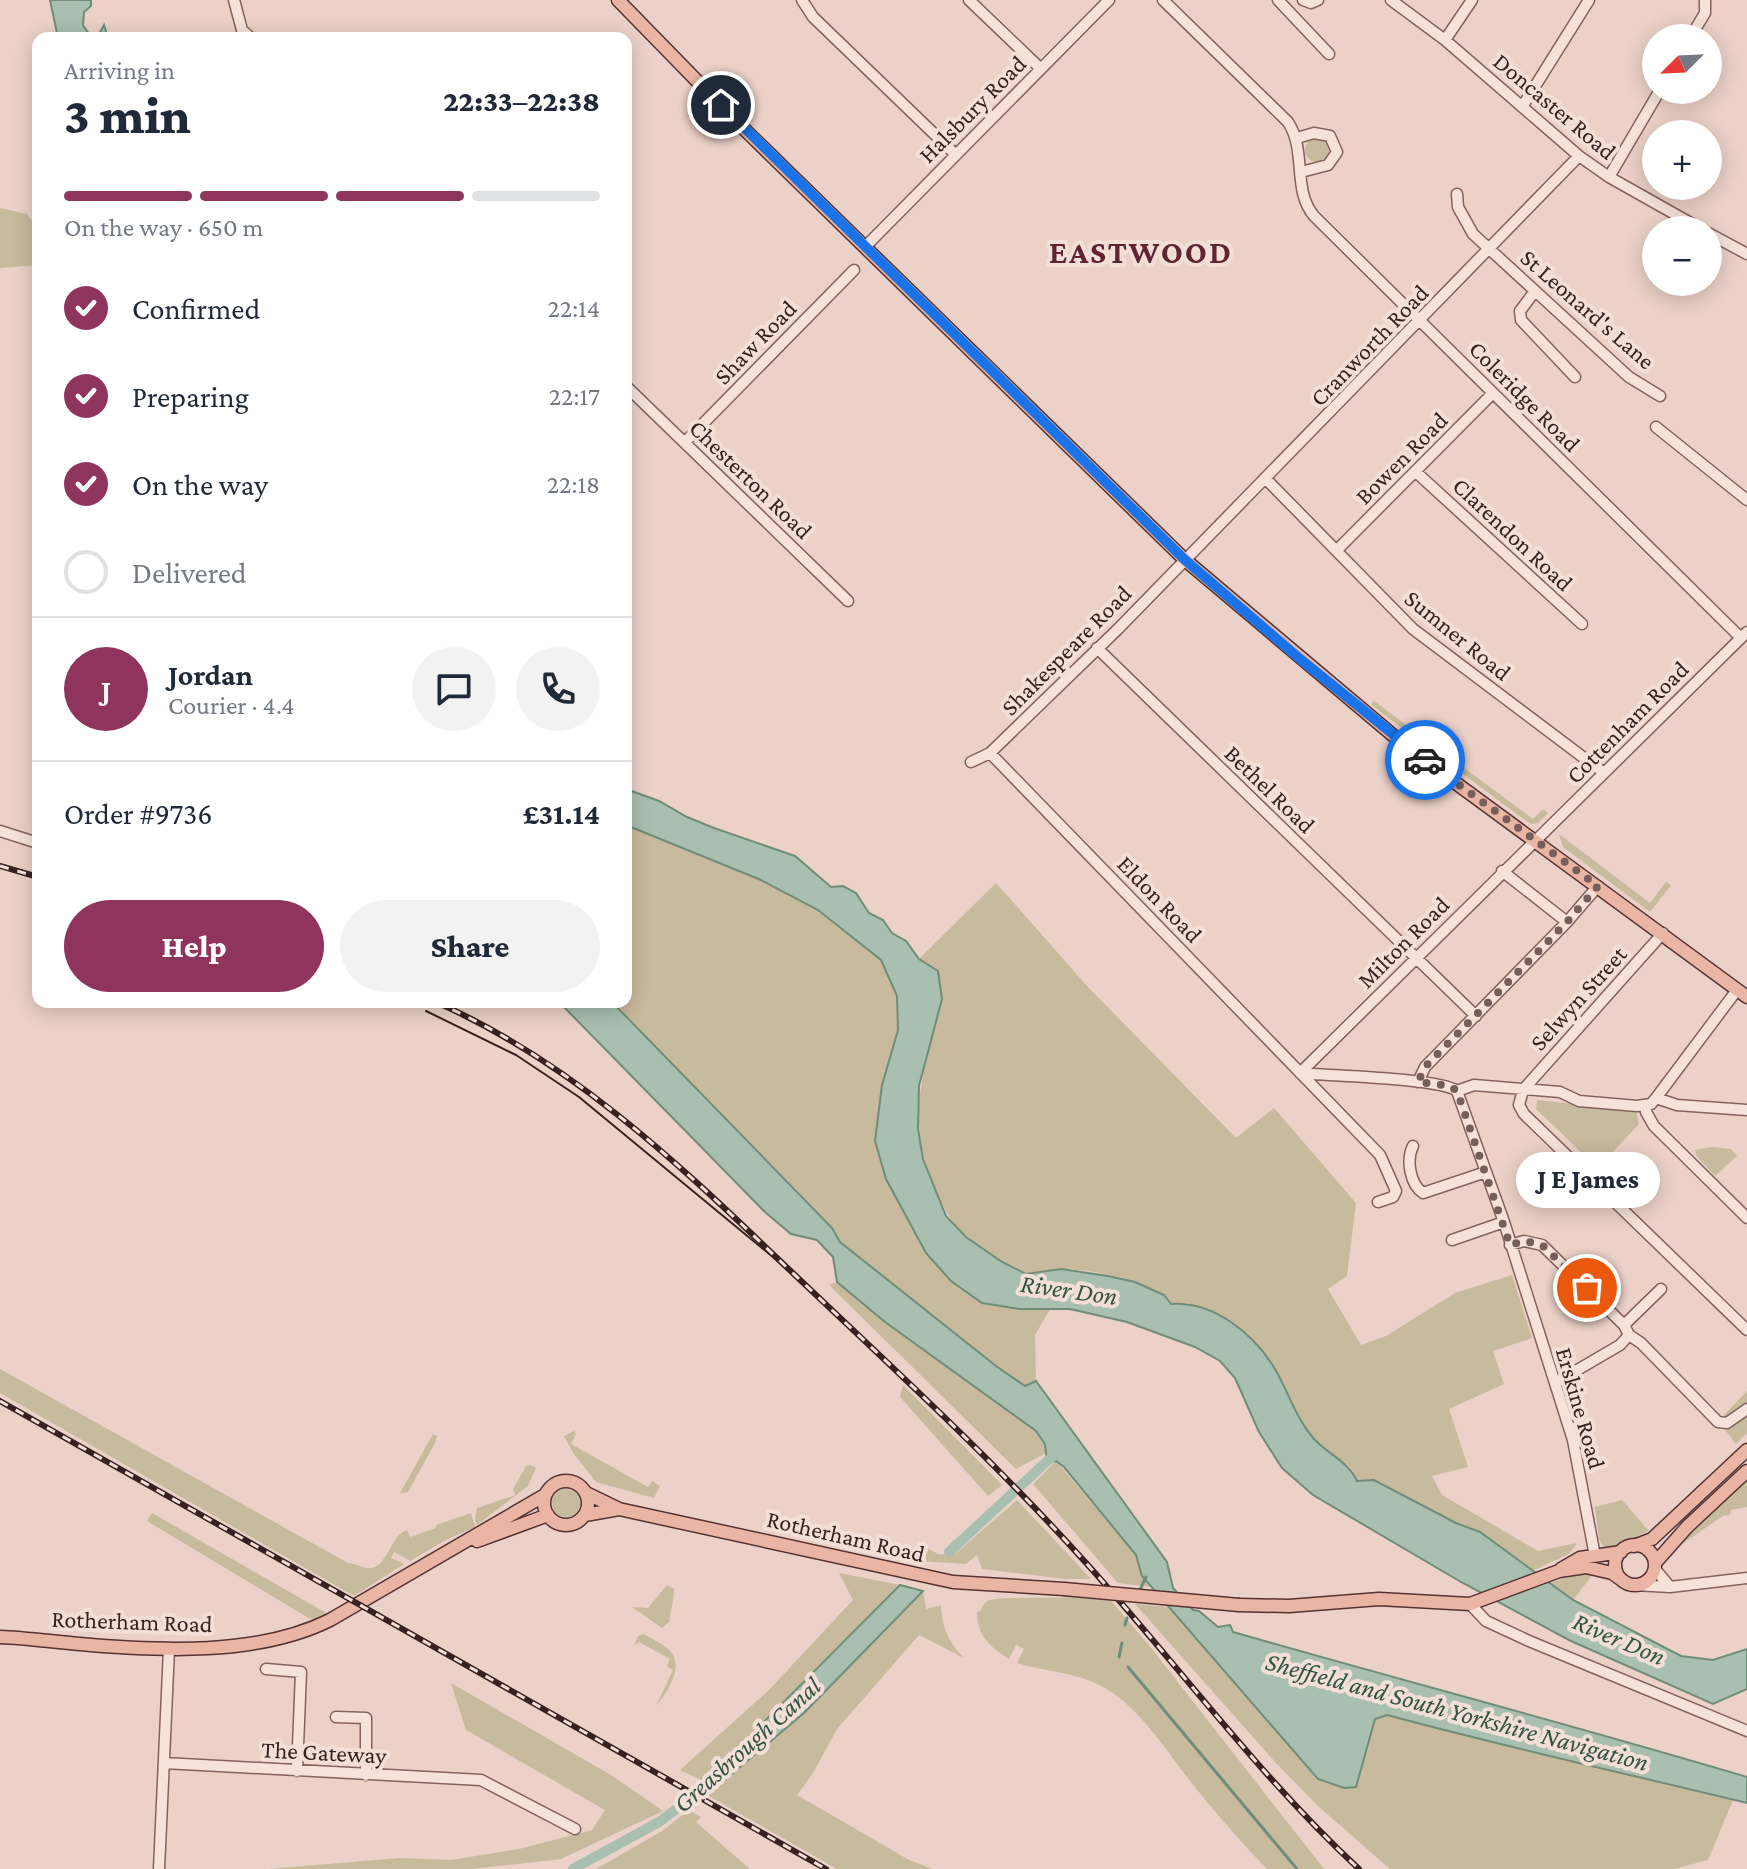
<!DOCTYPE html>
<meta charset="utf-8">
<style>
:root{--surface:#fff;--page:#f2f2f3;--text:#1f2937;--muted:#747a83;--line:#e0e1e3;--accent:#8f345d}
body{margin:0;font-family:"Crimson Pro",serif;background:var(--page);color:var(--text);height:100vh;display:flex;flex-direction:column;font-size:30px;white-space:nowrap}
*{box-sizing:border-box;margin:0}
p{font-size:26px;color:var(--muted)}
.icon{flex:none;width:44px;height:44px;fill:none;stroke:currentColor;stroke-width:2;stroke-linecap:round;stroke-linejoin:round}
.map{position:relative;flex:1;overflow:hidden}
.sheet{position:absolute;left:32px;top:32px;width:600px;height:976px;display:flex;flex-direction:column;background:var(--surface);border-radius:16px;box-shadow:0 4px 20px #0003}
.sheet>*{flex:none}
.needle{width:52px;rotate:246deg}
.fabs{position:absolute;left:1642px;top:24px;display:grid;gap:16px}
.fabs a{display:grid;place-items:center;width:80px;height:80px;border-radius:50%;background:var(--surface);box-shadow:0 4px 20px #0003;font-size:40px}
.pin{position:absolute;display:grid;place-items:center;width:68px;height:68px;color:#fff;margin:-34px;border:4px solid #fff;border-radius:50%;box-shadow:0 2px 8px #0007}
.courier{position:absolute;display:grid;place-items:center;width:80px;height:80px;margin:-40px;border:6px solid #1a73e8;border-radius:50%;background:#fff;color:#222;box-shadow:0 2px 10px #0007}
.bubble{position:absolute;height:56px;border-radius:28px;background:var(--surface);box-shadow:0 4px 20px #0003;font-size:26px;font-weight:800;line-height:56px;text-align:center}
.head em{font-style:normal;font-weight:800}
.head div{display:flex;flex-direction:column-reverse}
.head{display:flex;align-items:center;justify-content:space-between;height:136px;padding:0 32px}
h1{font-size:52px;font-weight:800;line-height:60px}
.bar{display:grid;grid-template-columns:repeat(4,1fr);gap:12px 8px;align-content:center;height:96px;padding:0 32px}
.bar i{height:10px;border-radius:6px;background:var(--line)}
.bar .current{background:var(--accent)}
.bar p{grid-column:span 4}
.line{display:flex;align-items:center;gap:20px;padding:0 32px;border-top:2px solid var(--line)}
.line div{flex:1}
.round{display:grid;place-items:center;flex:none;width:84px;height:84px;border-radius:42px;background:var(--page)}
ol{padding:0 32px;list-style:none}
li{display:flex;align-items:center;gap:24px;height:88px}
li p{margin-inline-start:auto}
li .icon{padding:8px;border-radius:50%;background:var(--accent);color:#fff;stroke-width:4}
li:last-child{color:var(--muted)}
li i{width:44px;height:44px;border:4px solid var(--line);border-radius:50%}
.action{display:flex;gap:16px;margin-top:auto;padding:16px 32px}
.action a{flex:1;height:92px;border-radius:48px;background:var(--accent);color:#fff;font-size:32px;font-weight:800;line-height:92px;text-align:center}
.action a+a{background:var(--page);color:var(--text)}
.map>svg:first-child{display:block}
.green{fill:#c8ba9d}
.water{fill:#a9bfaf;stroke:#708d79;stroke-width:2}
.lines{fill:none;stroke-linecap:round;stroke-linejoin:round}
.stream{stroke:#708d79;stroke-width:3}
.canal{stroke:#a9bfaf;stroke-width:10}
.minor-casing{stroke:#85625f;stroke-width:13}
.major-casing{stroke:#543332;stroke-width:15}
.minor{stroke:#f6e2db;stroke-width:10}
.major{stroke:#eab5a4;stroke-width:12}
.tram{stroke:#372221;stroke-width:2}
.rail-casing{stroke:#372221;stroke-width:6}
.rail{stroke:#f3dfd7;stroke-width:3;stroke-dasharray:9;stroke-linecap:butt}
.major-bridge-casing{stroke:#543332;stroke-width:15;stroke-linecap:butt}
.major-bridge{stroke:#eab5a4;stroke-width:12}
.done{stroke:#765f5b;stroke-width:8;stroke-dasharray:0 14.4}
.route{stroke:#1a73e8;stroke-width:10}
.labels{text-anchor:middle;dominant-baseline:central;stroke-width:8;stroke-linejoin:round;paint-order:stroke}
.street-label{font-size:24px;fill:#372221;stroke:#f3dfd7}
.water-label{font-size:26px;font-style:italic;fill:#325543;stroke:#f3dfd7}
.district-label{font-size:32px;font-weight:bold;letter-spacing:2px;fill:#602432;stroke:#f3dfd7}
</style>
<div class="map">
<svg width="1747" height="1869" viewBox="0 0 1747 1869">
<rect width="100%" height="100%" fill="#ebd1c8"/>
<path class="green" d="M1305 150a12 12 0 1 1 24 0a12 12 0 1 1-24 0Z
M0,208L27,214L38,230V265L0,268Z
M1374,701L1533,819L1543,809L1548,813L1538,823L1532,824L1526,821L1383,714L1371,704Z
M626,825L761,880L818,911L881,960L897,996L898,1030L882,1085L907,1215L926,1253L1019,1309H1050L1035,1335L1036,1381L1025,1386L996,1366L840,1242L832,1228L612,1002H626Z
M1559,834L1650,903L1666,882L1671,885L1650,912L1563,847Z
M996,883L1088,987L1236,1138L1274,1108L1356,1203L1347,1276L1328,1289L1361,1345L1386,1336L1455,1293L1512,1275L1532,1338L1493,1351L1504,1384L1449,1409L1468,1467L1432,1476L1442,1495L1538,1551L1577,1543L1569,1554L1532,1571L1480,1532L1357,1481L1351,1468L1316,1441L1293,1410L1276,1371L1188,1303L1171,1304C1153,1280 1093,1270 1063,1269C1051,1269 1038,1275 1026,1274C1010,1271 992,1255 979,1246C953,1227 945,1212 933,1184C904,1114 926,1067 942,999L919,959Z
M1537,1100L1636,1111L1639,1124L1612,1153L1623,1165V1169L1610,1180L1536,1109Z
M1712,1147L1731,1149L1737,1156L1715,1176L1696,1155L1695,1150Z
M837,1282L885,1322L1036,1431L1045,1444L1046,1453L1016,1469L829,1285Z
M0,1369L348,1563C355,1563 360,1567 367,1568C387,1571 390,1535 407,1530L410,1537L436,1528V1525L471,1513L475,1527L444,1541L410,1561L394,1552L391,1558L404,1564L354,1596L0,1393Z
M903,1385L1002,1485L988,1496L900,1397Z
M1747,1391V1433L1736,1444L1722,1426L1724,1415Z
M574,1431L576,1434L571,1444L648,1487L652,1481L660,1486L654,1498L596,1482L574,1454L564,1436Z
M433,1434L437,1436L435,1443L408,1492L400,1493Z
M1056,1461L1136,1555L1142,1576L1151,1587L1118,1583L1033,1484Z
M531,1465L536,1468L528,1486L477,1525L475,1520L477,1508L515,1495L513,1489L526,1466Z
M1747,1478V1507L1731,1510L1730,1515L1723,1516L1672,1551Z
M552 1503a14 14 0 1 1 28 0a14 14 0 1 1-28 0Z
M1017,1500L1091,1579H1066L982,1569L977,1555L966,1564L920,1561L929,1549L938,1554H955Z
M1622,1500L1649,1531L1613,1548L1604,1547L1599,1539L1595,1507Z
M152,1513L328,1614L312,1620L147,1521Z
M1581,1572L1593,1574L1573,1600L1550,1583Z
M839,1573L900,1585L750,1736L701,1780L680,1770L768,1691L853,1600Z
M667,1585L674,1589V1594L669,1622L662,1628L632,1607L648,1608Z
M923,1591L926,1609L941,1605C942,1627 948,1642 964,1658L919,1635L837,1729L813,1773L797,1795L909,1860L933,1869H837L707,1795L804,1713Z
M1073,1597L1111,1601L1148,1644L1324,1869H1267C1238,1839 1212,1809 1187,1777C1162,1745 1140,1709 1105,1688C1078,1672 1046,1672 1017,1663L1024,1649L1016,1645L1009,1659C989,1646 977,1636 977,1611L980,1612C982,1608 983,1604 987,1601C995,1596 1057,1599 1073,1597Z
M1135,1604L1168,1607L1318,1779L1357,1783L1375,1719L1386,1715C1502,1745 1618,1772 1733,1800L1708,1860L1674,1869H1390L1317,1805L1275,1762Z
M644,1634C652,1639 666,1645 671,1652C684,1668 666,1694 656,1706L673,1670L667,1666L670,1659L639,1642L634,1646L638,1636Z
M451,1683L611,1775L663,1811L561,1859L471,1869H269L399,1858L451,1860L519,1849L592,1830L605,1810L466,1730Z
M689,1810L701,1817L696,1822L750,1869H596L662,1831Z"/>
<path class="water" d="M50,0H91V6L84,12L83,25L91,37L99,34L104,25L108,38H58Z
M626,789L659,801L687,817L714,828L795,856L831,887L843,886L856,893L869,913L883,920L892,933L906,941L919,959L938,971L942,999L919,1086L918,1129L923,1159L946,1216L966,1237L1002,1262L1026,1274L1061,1269L1108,1276L1135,1282L1164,1295L1171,1304C1214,1301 1254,1334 1275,1369C1289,1393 1295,1417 1314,1439C1329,1455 1348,1461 1357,1481L1374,1480L1456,1523L1480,1532L1573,1600L1681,1656L1713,1660L1747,1649V1689L1713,1704L1571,1641L1461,1582L1313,1495L1282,1468L1259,1432L1235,1378L1220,1361L1195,1347L1127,1322L1070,1309H1019L982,1303L951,1281L926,1253L886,1179L875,1141L882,1085L898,1030L897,996L881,960L818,910L761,880L626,825Z
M559,1002H612L832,1228L840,1242L996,1366L1025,1386L1036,1381L1167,1562L1173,1588L1193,1610L1199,1611L1218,1627L1230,1625L1233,1632C1404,1681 1576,1726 1747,1777V1803C1627,1774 1506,1747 1387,1715L1375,1719L1356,1787L1344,1788L1318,1779L1142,1576L1136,1555L1064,1467L1056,1461L1047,1462L1045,1444L1036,1431L885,1322L837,1282L833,1257L817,1240L791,1234L765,1212Z
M900,1585L923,1591L804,1713L707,1795L697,1791L701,1780L750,1736Z"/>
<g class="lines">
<path class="stream" d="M1139,1592L1146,1577
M1125,1625L1127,1618
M1119,1657L1122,1643
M1128,1667L1297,1869"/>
<path class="canal" d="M949,1552L1056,1453
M573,1869L659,1822L710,1784"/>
<g class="minor-casing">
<path id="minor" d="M234,0L242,30L251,38
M802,0L813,17L955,154
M969,0L1040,68
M1163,0L1288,122C1307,151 1292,190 1314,216L1741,638
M1278,0L1329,54
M1303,0L1311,3L1318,0
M1391,0L1445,40L1579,156L1609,177L1703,230
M1690,38L1705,13V0
M1445,40L1472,0
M1522,107L1589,0
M1297,138L1314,133L1330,136L1337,152L1328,165L1301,172
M1609,177L1660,90
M1457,194L1458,207L1473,234L1629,377L1660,396
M1708,233L1747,254
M865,247L1109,0
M1535,291L1520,311L1521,320L1575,377
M626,386L848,601
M1656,427L1747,500
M685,442L854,270
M1417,473L1582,624
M1265,478L1413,629L1604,773
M1337,550L1493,393
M1097,648L1476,1016
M990,753L1380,1155L1396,1191L1393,1197L1378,1202
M971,762L990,753L1118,629L1579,156
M0,831L38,843
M1502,871L1567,922
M1663,933L1523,1090L1519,1105L1524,1114L1747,1330
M1300,1073L1747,632
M1300,1073C1328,1076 1441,1078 1457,1091L1474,1085L1560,1092L1579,1101L1637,1106L1651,1104L1656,1098L1677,1105L1747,1110
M1418,1082L1425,1067L1567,922L1598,886
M1457,1091L1504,1222L1573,1440L1595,1556
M1656,1098L1737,990
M1646,1105V1112L1654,1126L1747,1218
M1413,1146C1406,1160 1410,1184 1423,1193L1486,1172
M1452,1240L1504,1222
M1510,1245L1524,1241L1542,1245L1624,1325L1629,1335L1641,1343L1718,1422L1727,1423L1747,1409
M1624,1325L1661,1289
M1555,1383L1620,1345L1629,1335
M1635,1585L1670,1587L1655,1569
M1670,1587L1747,1578
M1470,1604L1486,1621L1529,1641L1747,1731
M266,1669L301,1672L297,1771
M336,1717L366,1718V1775
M164,1763L481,1780L575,1829
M159,1869L169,1649"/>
</g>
<g class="major-casing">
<path id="major" d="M618,0L740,125L1184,559L1408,748L1747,997
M544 1503a22 22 0 1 1 44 0a22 22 0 1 1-44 0Z
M586,1493L619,1509L953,1582L1064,1589
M585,1515L619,1509
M477,1541L548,1515
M1615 1565a20 20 0 1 1 40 0a20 20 0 1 1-40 0Z
M1634,1546L1652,1539L1747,1450
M1655,1563L1687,1527L1747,1471
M1561,1569L1580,1558L1621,1552
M1239,1605L1289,1606L1379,1599L1470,1604L1559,1571L1586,1567L1612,1573L1626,1583
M0,1637C27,1638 54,1642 80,1644C159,1651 258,1656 330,1620L545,1495"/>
</g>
<use href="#minor" class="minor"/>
<use href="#major" class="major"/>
<path class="tram" d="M426,1011L516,1055L579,1097L791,1272"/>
<g class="rail-casing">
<path id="rail" d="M0,866L38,877
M436,1002C569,1061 674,1159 777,1258C882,1358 990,1456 1087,1564C1178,1665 1259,1776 1359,1869
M0,1401L826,1869"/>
</g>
<use href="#rail" class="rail"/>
<g class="major-bridge-casing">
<path id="major-bridge" d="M1064,1589L1239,1605"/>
</g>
<use href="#major-bridge" class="major-bridge"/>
</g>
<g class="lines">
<path class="done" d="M1425,760L1598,886L1567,922L1425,1067L1418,1082L1450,1086L1457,1091L1510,1245L1524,1241L1542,1245L1587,1288"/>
<path class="route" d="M721,105L1184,559L1300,659L1425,760"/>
</g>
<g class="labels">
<g class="street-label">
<text transform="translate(1555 106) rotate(40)">Doncaster Road</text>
<text transform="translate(972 109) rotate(-45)">Halsbury Road</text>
<text transform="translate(1588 309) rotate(41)">St Leonard's Lane</text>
<text transform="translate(755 342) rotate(-46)">Shaw Road</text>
<text transform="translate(1369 345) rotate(-46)">Cranworth Road</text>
<text transform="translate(1525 396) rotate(45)">Coleridge Road</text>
<text transform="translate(1401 458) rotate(-45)">Bowen Road</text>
<text transform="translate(751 479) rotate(44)">Chesterton Road</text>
<text transform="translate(1513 534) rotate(43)">Clarendon Road</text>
<text transform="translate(1458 635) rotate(39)">Sumner Road</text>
<text transform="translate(1066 650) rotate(-45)">Shakespeare Road</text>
<text transform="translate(1627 722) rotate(-45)">Cottenham Road</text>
<text transform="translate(1270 789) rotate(44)">Bethel Road</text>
<text transform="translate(1160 899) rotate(46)">Eldon Road</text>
<text transform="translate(1403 942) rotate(-45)">Milton Road</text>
<text transform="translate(1578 998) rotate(-48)">Selwyn Street</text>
<text transform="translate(1581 1408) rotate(74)">Erskine Road</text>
<text transform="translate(846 1536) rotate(13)">Rotherham Road</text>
<text transform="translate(132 1621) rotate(2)">Rotherham Road</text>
<text transform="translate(324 1752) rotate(3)">The Gateway</text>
</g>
<g class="water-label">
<text transform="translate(1069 1290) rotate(8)">River Don</text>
<text transform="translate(1619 1639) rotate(23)">River Don</text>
<text transform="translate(1457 1712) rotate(15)">Sheffield and South Yorkshire Navigation</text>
<text transform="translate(747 1745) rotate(-42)">Greasbrough Canal</text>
</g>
<g class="district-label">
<text x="1141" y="252">EASTWOOD</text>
</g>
</g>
</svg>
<div class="fabs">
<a><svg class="needle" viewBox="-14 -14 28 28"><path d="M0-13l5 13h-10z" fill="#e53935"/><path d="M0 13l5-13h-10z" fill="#747a83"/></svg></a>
<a>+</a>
<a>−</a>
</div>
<div class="pin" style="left:1587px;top:1288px;background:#ea580c"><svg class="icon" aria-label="bag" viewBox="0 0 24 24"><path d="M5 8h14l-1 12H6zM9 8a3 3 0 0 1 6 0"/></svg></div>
<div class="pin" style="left:721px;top:105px;background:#1f2937"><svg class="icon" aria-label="home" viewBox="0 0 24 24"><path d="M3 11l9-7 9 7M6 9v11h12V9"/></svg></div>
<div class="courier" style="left:1425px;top:760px"><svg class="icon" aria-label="car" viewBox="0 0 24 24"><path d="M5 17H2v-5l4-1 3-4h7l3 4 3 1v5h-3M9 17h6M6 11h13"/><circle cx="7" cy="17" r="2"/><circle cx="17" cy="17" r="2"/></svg></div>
<div class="bubble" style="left:1516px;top:1152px;width:144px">J E James</div>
<section class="sheet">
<div class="head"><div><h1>3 min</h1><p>Arriving in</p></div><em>22:33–22:38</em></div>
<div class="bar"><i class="current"></i><i class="current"></i><i class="current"></i><i></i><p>On the way · 650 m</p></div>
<ol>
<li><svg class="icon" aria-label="check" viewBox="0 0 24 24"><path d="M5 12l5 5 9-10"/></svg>Confirmed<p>22:14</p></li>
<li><svg class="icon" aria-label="check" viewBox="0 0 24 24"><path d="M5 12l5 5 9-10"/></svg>Preparing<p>22:17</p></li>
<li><svg class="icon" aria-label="check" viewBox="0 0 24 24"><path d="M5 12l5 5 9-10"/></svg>On the way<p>22:18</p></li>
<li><i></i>Delivered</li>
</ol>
<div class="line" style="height:144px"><b class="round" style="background:var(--accent);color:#fff">J</b><div><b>Jordan</b><p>Courier · 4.4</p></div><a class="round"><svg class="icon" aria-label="chat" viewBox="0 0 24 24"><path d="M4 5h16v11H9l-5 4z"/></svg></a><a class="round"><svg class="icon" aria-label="phone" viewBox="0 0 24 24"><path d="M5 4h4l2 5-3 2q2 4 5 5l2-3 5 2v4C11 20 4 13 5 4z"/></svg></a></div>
<div class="line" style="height:104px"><div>Order #9736</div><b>£31.14</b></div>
<div class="action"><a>Help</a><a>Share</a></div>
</section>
</div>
